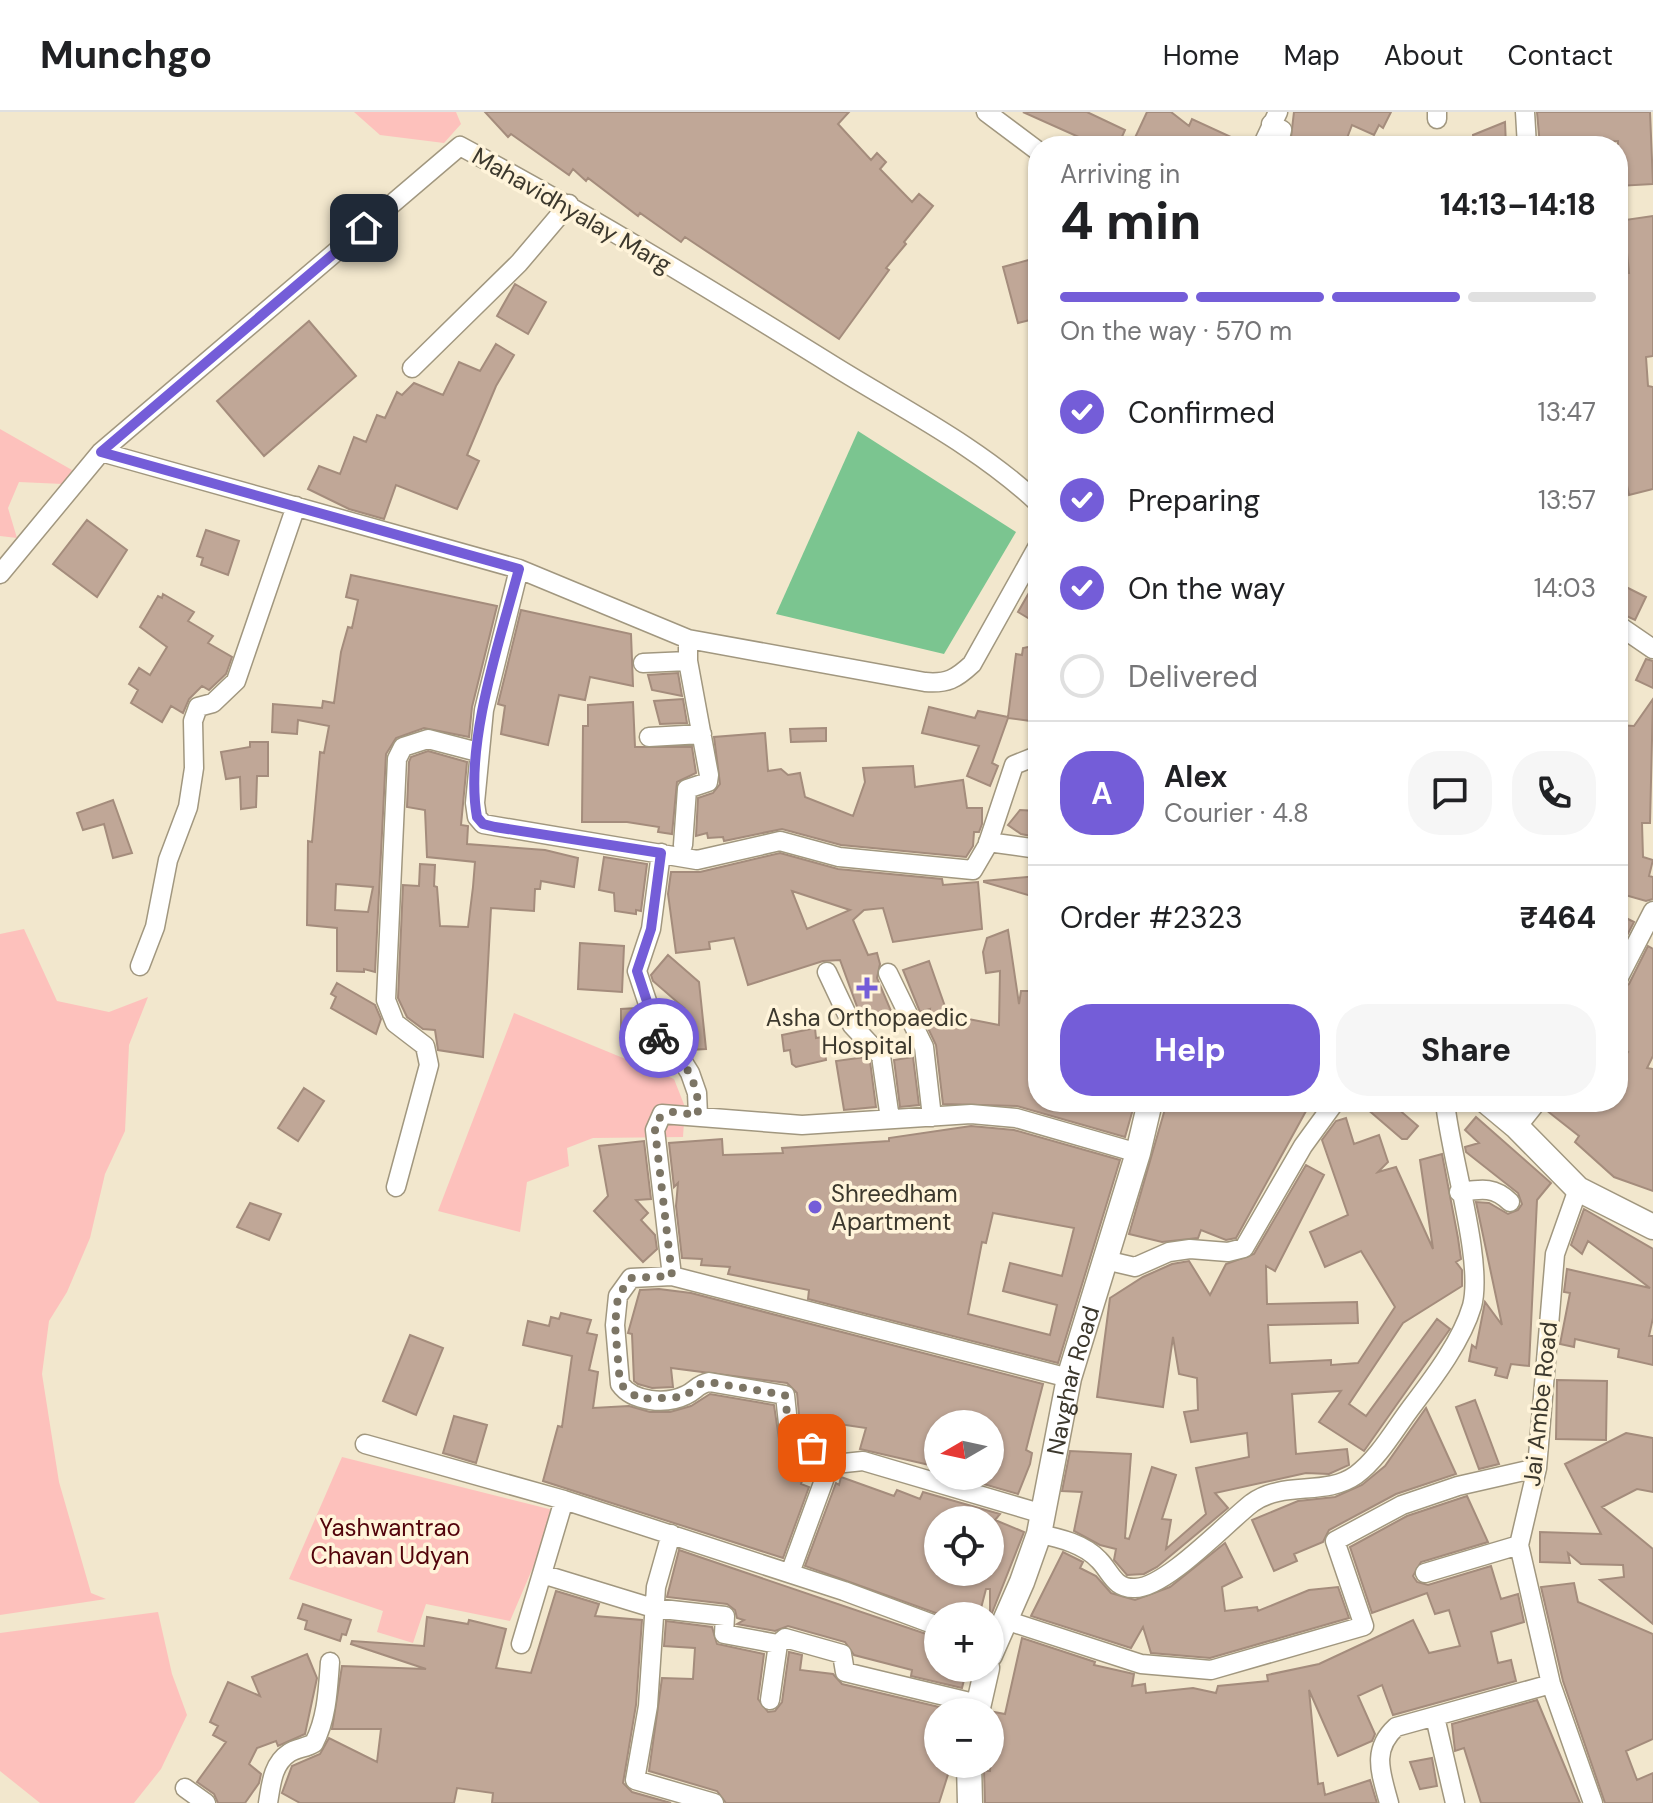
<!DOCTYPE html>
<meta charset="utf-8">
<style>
:root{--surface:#fff;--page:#f6f6f6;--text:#202124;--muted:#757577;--line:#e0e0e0;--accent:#745dd8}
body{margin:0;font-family:"DM Sans",sans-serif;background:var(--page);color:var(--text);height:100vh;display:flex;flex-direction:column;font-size:30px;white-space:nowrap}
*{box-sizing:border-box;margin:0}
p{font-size:26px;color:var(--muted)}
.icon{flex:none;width:44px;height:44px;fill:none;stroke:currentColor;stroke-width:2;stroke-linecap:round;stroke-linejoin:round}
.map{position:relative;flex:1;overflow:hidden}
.drawer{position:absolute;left:1028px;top:24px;width:600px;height:976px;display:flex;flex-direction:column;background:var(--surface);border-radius:32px;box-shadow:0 2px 6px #0004}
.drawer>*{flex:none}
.needle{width:52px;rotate:261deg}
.controls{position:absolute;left:924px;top:1298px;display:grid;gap:16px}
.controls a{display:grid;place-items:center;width:80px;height:80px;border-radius:50%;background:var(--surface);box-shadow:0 2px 6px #0004;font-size:40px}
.pin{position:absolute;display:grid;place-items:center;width:68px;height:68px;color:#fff;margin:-34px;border-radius:16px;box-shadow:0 4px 12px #0006}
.courier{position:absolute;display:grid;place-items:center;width:80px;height:80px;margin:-40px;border:6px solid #745dd8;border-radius:50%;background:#fff;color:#222;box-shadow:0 2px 10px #0007}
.overview em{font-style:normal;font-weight:700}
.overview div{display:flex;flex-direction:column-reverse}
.overview{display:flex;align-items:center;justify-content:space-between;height:136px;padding:0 32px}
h1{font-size:52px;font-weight:700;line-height:60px}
.bar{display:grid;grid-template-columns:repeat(4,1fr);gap:12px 8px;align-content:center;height:96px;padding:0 32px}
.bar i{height:10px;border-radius:6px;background:var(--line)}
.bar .on{background:var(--accent)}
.bar p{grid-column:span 4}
.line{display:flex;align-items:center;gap:20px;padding:0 32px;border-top:2px solid var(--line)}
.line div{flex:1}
.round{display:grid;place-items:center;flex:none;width:84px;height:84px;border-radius:32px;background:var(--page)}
ol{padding:0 32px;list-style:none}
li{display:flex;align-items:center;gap:24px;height:88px}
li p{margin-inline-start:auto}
li .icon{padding:8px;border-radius:50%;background:var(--accent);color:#fff;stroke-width:4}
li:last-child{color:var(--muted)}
li i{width:44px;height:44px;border:4px solid var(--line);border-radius:50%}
.primary-button{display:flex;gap:16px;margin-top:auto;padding:16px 32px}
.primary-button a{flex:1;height:92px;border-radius:32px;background:var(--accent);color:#fff;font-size:32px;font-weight:700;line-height:92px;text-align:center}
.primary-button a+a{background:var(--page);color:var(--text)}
header{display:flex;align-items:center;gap:48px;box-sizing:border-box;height:112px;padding:0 40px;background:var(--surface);border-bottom:2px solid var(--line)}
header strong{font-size:38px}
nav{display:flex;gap:44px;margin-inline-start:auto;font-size:28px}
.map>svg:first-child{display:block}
.green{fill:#fdc1bc}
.water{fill:#7bc590}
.building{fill:#c0a797;stroke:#a48c7c;stroke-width:2;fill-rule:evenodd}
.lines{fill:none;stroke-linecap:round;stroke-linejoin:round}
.street-casing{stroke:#a1977f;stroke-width:21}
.secondary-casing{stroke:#a1977f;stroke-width:27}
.street{stroke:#fff;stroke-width:18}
.secondary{stroke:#fff;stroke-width:24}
.done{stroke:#7c7565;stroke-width:8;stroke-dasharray:0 14.4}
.route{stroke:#745dd8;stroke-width:10}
.poi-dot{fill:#745dd8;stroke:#fff4da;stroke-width:3}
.labels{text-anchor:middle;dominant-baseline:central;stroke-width:7;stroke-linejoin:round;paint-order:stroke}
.street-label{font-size:24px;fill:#3c382d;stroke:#fff4da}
.poi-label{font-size:24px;fill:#3c382d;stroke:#fff4da}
.park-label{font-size:24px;fill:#52030b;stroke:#fff4da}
</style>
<header>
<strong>Munchgo</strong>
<nav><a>Home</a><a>Map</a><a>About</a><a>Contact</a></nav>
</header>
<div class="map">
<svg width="1653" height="1691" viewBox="0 0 1653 1691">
<rect width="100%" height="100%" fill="#f2e7cd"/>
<path class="green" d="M354,0H456L461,12L444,31L380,23Z
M0,317L72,358L63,372L19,370L8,396L17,426L0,424Z
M24,817L57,889L109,900L148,885L129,933L125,1019L105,1062L90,1126L67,1180L49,1209L42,1262L59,1370L91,1481L106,1487L0,1503V822Z
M514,901L674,967L685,995L683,1025L593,1026L567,1036L569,1054L527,1070L520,1120L438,1099Z
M342,1345L557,1399L510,1509L426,1492L413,1531L377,1520L383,1499L289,1467Z
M158,1500L172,1562L187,1603L161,1657L134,1691H40L0,1659V1521Z"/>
<path class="water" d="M858,319L1016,420L944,542L776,502Z"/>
<path class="building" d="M485,0H849L838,12L871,48L877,41L886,50L880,57L912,90L919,82L933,94L904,130L906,132L886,156L889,158L839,227L685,125L681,130L640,101L638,104L588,66L586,69L573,57L569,63L511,22L508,25Z
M1023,0H1087L1125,18L1118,34H1088L1090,30Z
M1147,0H1171L1189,14L1192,7L1231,25L1227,34H1143L1133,30Z
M1294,0H1391L1383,16L1379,13L1374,23L1352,13L1344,34H1290Z
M1537,0H1650L1653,72L1618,74V29L1540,34Z
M1505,10L1506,34H1474L1473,23Z
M1653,104V244L1646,245L1648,274L1653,275V377L1629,383L1618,330V236H1626L1618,215L1623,180H1618V161H1629L1625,121H1618V109Z
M1032,147L1038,170V206L1018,211L1003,155Z
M515,172L546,190L528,222L497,204Z
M309,209L356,264L264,344L217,289Z
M496,232L514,243L496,274L467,343L479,349L457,397L396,373L384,407L349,397L308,377L319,354L340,362L354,325L366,330L377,303L385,306L397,280L402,283L414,271L443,283L459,250L480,259Z
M87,408L127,438L97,485L53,452Z
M206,418L239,429L228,463L201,453L203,446L197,444Z
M351,463L497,494L472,595L469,625L424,616L396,626L386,642L375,860L364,857V860L337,859V816L307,813L308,729L312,730L320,640L324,641L329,614L298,608L297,622L272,620L273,592L322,596L323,589L334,591L341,540L348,515L352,516L358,488L346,485ZM336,772L373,775L368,800L335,798Z
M1038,465V512L1018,500Z
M1618,471L1646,485L1635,508L1618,500Z
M163,482L194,500L188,509L213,524L208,531L232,545L226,562L209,578L202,574L189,587L183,601L171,594L162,610L131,591L138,578L129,572L139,556L150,563L167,535L140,515L158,484L162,486Z
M521,498L631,522L633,574L590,565L585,588L559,583L548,633L501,622L505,594L498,592Z
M1038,533V610L1008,606L992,651L998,654L990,674L967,664L979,634L922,621L929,595L975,606L978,599L1008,605L1016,542L1022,543L1023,536Z
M1646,547L1653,549V576L1636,568Z
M678,561L682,584L652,578L648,563Z
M683,587L687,611L660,612L654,589Z
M1653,587L1650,711H1642L1643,745L1653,748L1649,764L1653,765V787L1646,789L1618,781V613L1634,614Z
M633,590L635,635H692L696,661L677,670L672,722L658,720L659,715L627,710H582L583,614H588V593Z
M826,616V629L791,630L790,617Z
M765,621L768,659L781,657L788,663L800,661L805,685L853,704L865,670L863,656L913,654L915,675L963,668L967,696H982V712L979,720H974L973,734L966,745L841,733L782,717L724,729L723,725L708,726L707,721L696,724L698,686L713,681L720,672L714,625Z
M250,630H268V664H257L256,695L241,697L240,665L226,667L221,640L250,635Z
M428,639L467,650L461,713L468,714L467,732L545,738L578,746L574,775L541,769L540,777H535L534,799L491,796L483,945L438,938L435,918L423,917L407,905L398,886L403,773L419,774L420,752L435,753L434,774L437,775L440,814L468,815L473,775L475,750L427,745L425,698L407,695L409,650L411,645Z
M113,688L132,741L113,746L104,712L83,718L77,701Z
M1020,698L1038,699L1036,725L1021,722L1008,713Z
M780,741L838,757L942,767L943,773L978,770L982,817L893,830L883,796L864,798L853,808L868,843L877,841L880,852L877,866L891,899L870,904L862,905L859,900L840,848L823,849L748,873L734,826L709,830L710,837L676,841L668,782L671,760H700ZM792,779L850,798L807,817Z
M604,745L647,752L641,799L636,798V802L615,799L614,781L599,778Z
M1038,764V786L984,770V769Z
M1618,802L1634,810L1618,841Z
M1008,818L1019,892L1021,879H1038V990H1135L1125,1025L1017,994L943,992L936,933L927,914L930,897L920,900L903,858L929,849L948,903L999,913L1000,859L986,861L983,840L987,826Z
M580,831L624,834L622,880L578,877Z
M1648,834L1653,837V944L1647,956L1653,957V1079L1614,1065L1575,1030L1579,1024L1546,998L1549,990H1618V953L1628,940L1618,933V879L1629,872Z
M668,843L699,870L706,937L689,938L679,929L675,895H683L653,869L651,863Z
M337,871L375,893L381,907L376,922L331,896L336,885L331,882Z
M637,896L645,920L621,921V897Z
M815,916L816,926L823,925L826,948L796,955L792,952L790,938L784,939L782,923Z
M865,945L870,949L876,995L844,998L836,949Z
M913,945L919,993L900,995L894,948Z
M304,976L324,989L298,1029L278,1016Z
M1167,990H1311L1236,1126L1226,1128L1201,1118L1198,1126L1162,1130L1129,1122Z
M1359,990H1390L1418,1014L1407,1027H1402Z
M1476,1005L1551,1071L1537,1088L1529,1254L1511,1252L1507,1266L1495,1263L1497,1256L1469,1249L1472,1233L1476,1236L1485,1190L1502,1213L1476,1090L1489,1091L1508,1102L1518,1098L1522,1092L1518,1081L1466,1040L1465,1035L1479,1031L1465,1018Z
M1346,1006L1354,1032L1379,1023L1388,1050L1378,1060L1396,1055L1433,1137L1420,1048L1442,1042L1458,1126L1461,1147L1456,1150L1462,1158V1174L1403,1211L1349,1292L1366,1304L1437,1207L1450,1217L1364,1339L1319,1310L1341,1279L1292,1282L1296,1342L1347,1337L1349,1353L1329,1362L1306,1361L1215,1381L1228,1396L1157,1455L1144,1462L1127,1463L1114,1448L1116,1437L1100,1433L1074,1419L1082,1380L1062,1379L1070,1339L1131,1342L1125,1426L1129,1427L1152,1355L1176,1363L1162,1407L1171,1408L1166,1437L1206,1402L1196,1356L1249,1345L1247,1321L1191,1330L1184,1300L1198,1298L1197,1266L1179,1262L1173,1225L1163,1295L1097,1285L1110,1186L1143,1165L1172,1152L1189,1149L1210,1183L1226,1152L1254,1142L1306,1053L1324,1063L1275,1159L1266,1154L1267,1192L1357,1190L1358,1211L1268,1213L1270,1251L1331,1248V1253L1358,1251L1395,1195L1361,1139L1325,1155L1310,1120L1348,1103L1322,1028L1336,1009Z
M971,1014L1014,1018L1120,1048L1058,1251L808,1187L809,1178L728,1162L730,1155L701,1153L702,1147L682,1146L676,1094L678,1071L674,1075L669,1031L722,1027L723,1043L783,1041L782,1036L889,1029V1026ZM993,1101L1074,1116L1062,1164L1010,1151L1003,1179L1057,1193L1050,1223L968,1202L982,1130L986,1131Z
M644,1029L651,1087L636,1088L648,1101L641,1108L655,1123L657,1137L643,1150L594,1099L608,1084L599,1034Z
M250,1091L281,1102L269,1128L237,1115Z
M1584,1097L1653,1137V1206L1649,1224H1653V1253L1618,1245L1619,1237L1575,1227L1574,1235L1560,1232L1570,1181L1564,1180L1567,1157L1650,1176L1588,1129L1582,1142L1571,1133Z
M659,1177L691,1181L1043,1272L1026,1338L1032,1341L1030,1352L1018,1382L956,1364H990V1312H938V1355L860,1337L866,1316L832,1311L830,1329L824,1328L800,1314L797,1281L787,1271L671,1256L673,1275L652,1276L638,1272L634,1269L632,1222L628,1221L640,1178Z
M561,1201L591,1208L587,1221L597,1223L589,1258L598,1260L593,1296L629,1294L650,1300H670L691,1294L710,1282L774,1293L779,1327L798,1340L795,1349L808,1353L801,1372L809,1375L783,1446L543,1369L558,1314L562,1315L572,1244L523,1233L528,1209L549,1214L551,1205L559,1207Z
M410,1223L443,1236L416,1303L383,1289Z
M1557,1268L1607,1269L1606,1328L1556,1327Z
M1475,1288L1499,1352L1479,1357L1456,1295Z
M1426,1296L1456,1362L1396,1382L1329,1418L1323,1430L1294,1442L1297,1449L1274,1459L1252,1408L1298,1389L1335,1385L1362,1373L1385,1354Z
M454,1304L487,1313L476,1351L443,1341Z
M1626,1321L1653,1326V1380L1637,1377L1602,1395L1653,1437V1512L1600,1468L1624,1465L1623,1453L1581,1452L1568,1441L1570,1451L1540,1450V1420L1601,1422L1565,1352Z
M841,1365L894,1384L897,1378L920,1387L923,1380L1000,1402L995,1408L1024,1420L990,1506V1477H986L979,1504H944L805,1454L836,1371L839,1373ZM938,1408H990V1460H938V1445L932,1442L938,1429Z
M1467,1384L1488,1430L1421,1450L1413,1464L1417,1470L1428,1473L1491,1454L1501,1487L1518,1482L1524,1510L1491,1520L1498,1551L1511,1548L1516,1569L1393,1603L1382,1573L1358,1584L1375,1622L1372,1629L1338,1644L1309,1578L1318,1672L1323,1671L1325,1683L1370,1668L1377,1691H985L984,1659H990L994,1600L1005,1602L1022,1526L1095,1550L1094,1553L1134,1562L1132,1574L1145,1572L1146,1581L1193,1576L1216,1581L1218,1574L1268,1569L1267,1563L1319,1552L1413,1508L1429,1541L1460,1534L1449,1498L1435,1502L1427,1481L1372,1501L1350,1435L1407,1404Z
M1225,1431L1242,1465L1222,1475L1225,1499L1257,1495L1258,1499L1309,1478L1338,1475L1349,1506L1210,1546L1151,1541L1143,1515L1131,1536L1031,1504L1063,1440L1083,1450L1080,1456L1096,1464L1111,1481L1135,1488L1170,1475Z
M679,1438L938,1526V1556H967L962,1576L911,1564L912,1558L854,1543L845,1530L788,1514L775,1519L737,1512L744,1508L737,1506L735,1498L727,1492L667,1485Z
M1574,1471L1578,1490L1653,1522V1627L1626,1639L1637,1668L1653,1661V1691H1605L1563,1569L1541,1475Z
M556,1479L599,1492L595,1504L642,1508L636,1593L623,1671L632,1680L671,1691H492L493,1681L457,1676L454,1691H300L282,1681L292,1654L320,1642L329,1626L377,1650L381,1617H332L342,1554L426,1557L351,1532L352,1529L424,1534L427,1505L468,1512L469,1508L506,1517L496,1556L531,1561Z
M303,1492L351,1508L346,1523L342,1522L340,1529L305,1517L307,1509L298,1506Z
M666,1509L712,1515L717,1532L764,1542L758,1587L768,1600L775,1599L782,1590L789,1540L802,1543L800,1558L833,1562L842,1572L956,1599L938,1600V1652L951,1653L939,1691H726L717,1679L649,1659L662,1566L693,1567L695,1536L664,1534Z
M307,1542L317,1566L305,1622L278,1634L276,1629L257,1636L249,1652L261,1662L259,1671L245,1691H218L214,1682L197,1670L226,1630L213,1623L218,1614L210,1610L228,1570L260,1584L252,1565Z
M1537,1588L1580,1691H1481L1464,1636L1455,1639L1452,1612Z
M1432,1646L1437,1674L1420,1677L1410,1650Z"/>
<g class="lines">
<g class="street-casing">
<path id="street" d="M986,0L1038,39
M1437,0V7
M1525,0L1527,34
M1271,12L1282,18L1278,34
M1262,34L1278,0
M412,256L519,151L569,92
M101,340L519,457L688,527L925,570C947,572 956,567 972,552L1038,434
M519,457L484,598L475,691L477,705L483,712L697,748L780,729L839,745L973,758L987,734L1014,653L1034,645L1038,648
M0,462L101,340L460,34C589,103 713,179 837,256C905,298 980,336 1038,391
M1618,513L1653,537
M643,551L688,549
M649,625L702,622
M988,730L1038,737
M683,733L687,677L708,670L709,663L688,549V527
M661,741L651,817L637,859L661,931L680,945L690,961L697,981L698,1003
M140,854L155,815L168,748L188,695L194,656L193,609L198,595L213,591L236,569L296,394
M827,860L852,913L881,944L890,1007
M888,861L924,935L932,1005
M1618,867L1653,799
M1517,1015L1537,990
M396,1075L429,953L425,934L395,911L386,888L397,647L403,635L428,627L478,640
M1578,1077L1555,1142L1537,1356L1519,1433L1551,1572L1593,1691
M1459,1080C1481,1077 1494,1074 1510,1090
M1105,1148L1135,1155L1169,1140L1190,1137L1228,1140L1244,1136L1303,1034L1335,990
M672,1164L655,1018L662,1002L802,1013L971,1002L1016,1006L1138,1041
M365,1332L564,1388
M831,1355L826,1343L789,1321L785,1283L709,1270C698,1272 695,1279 686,1283C666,1293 633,1290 620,1272L615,1213L618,1184L631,1166L672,1164L1069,1266
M671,1422L656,1475L648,1594L635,1668L714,1691
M1039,1422C1060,1426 1084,1432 1099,1448C1111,1460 1114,1477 1135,1476C1166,1476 1227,1410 1252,1391C1284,1368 1325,1385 1356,1363C1379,1346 1396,1315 1413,1293C1435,1264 1462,1228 1472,1194C1484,1149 1450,1043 1445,990
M790,1461L827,1360L835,1352L863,1349L1043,1402
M1425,1461L1519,1433
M542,1462L653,1496L725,1504L724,1522L778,1532L770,1588
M1005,1508L1141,1552L1211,1558L1364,1514L1335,1429L1402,1393L1458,1374L1537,1356
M521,1532L564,1388L844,1479L938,1514
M778,1532L785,1526L842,1542L845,1560L978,1592
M1435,1605L1455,1691
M185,1676L206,1691
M268,1691C271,1674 272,1652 289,1641C296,1636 306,1636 314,1631C327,1606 328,1577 330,1550
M1389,1691C1381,1661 1371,1638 1396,1615L1551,1572"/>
</g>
<g class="secondary-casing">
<g id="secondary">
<path d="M1487,990L1517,1015L1578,1077L1653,1115"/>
<path id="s1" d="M990,1543L1022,1470L1039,1422L1069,1266L1138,1041L1150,990"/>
<path d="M977,1600L987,1556"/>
<path d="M969,1652L970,1691"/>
</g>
</g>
<use href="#street" class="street"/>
<use href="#secondary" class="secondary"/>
</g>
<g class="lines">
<path class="done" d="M659,926L690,961L697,981L698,1003L672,1000L657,1007L655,1018L672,1164L631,1166L618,1184L615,1213L620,1272L639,1287L684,1285L700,1272L709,1270L785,1283L789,1321L812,1336"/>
<path class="route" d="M364,116L101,340L519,457C500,527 464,633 477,705L483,712L495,715L661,741L651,817L637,859L659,926"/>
</g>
<g class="poi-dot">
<path d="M863 864h8v8h8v8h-8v8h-8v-8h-8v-8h8z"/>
<circle cx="815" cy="1095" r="8"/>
</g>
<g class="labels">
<g class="street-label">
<text transform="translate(572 98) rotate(30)">Mahavidhyalay Marg</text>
<text stroke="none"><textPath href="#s1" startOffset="288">Navghar Road</textPath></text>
<text transform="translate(1540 1292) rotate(-84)">Jai Ambe Road</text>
</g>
<g class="poi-label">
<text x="867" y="905">Asha Orthopaedic<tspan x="867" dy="28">Hospital</tspan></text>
<text x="831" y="1081" text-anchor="start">Shreedham<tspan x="831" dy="28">Apartment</tspan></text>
</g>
<g class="park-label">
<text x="390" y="1415">Yashwantrao<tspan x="390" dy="28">Chavan Udyan</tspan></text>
</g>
</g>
</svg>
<div class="controls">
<a><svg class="needle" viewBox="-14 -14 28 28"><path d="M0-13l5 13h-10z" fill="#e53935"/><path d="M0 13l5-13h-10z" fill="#757577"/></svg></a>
<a><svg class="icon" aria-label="locate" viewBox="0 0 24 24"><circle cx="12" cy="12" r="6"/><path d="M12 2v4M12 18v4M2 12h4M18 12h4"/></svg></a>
<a>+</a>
<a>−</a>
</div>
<div class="pin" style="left:812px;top:1336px;background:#ea580c"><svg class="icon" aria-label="bag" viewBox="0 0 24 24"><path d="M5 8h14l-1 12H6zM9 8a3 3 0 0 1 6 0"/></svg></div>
<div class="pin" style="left:364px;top:116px;background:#1f2937"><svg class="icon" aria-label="home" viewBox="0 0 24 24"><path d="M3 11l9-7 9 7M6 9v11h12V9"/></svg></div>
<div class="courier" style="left:659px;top:926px"><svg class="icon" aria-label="bike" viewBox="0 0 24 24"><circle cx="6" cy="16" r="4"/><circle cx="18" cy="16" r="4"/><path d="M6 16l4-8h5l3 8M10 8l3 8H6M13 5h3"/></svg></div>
<section class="drawer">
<div class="overview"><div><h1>4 min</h1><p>Arriving in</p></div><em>14:13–14:18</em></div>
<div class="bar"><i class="on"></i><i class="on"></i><i class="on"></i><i></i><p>On the way · 570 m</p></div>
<ol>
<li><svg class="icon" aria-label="check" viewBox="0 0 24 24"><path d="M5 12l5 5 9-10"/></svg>Confirmed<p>13:47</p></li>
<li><svg class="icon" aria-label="check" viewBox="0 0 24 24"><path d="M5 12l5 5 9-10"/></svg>Preparing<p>13:57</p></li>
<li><svg class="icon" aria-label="check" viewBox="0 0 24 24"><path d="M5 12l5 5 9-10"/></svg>On the way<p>14:03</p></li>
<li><i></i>Delivered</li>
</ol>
<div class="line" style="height:144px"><b class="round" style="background:var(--accent);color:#fff">A</b><div><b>Alex</b><p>Courier · 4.8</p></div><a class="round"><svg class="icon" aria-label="chat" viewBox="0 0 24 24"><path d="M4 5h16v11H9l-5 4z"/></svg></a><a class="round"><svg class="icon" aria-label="phone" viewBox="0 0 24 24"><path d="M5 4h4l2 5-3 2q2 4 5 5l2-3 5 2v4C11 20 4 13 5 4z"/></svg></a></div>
<div class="line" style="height:104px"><div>Order #2323</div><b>₹464</b></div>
<div class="primary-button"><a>Help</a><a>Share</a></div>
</section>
</div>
